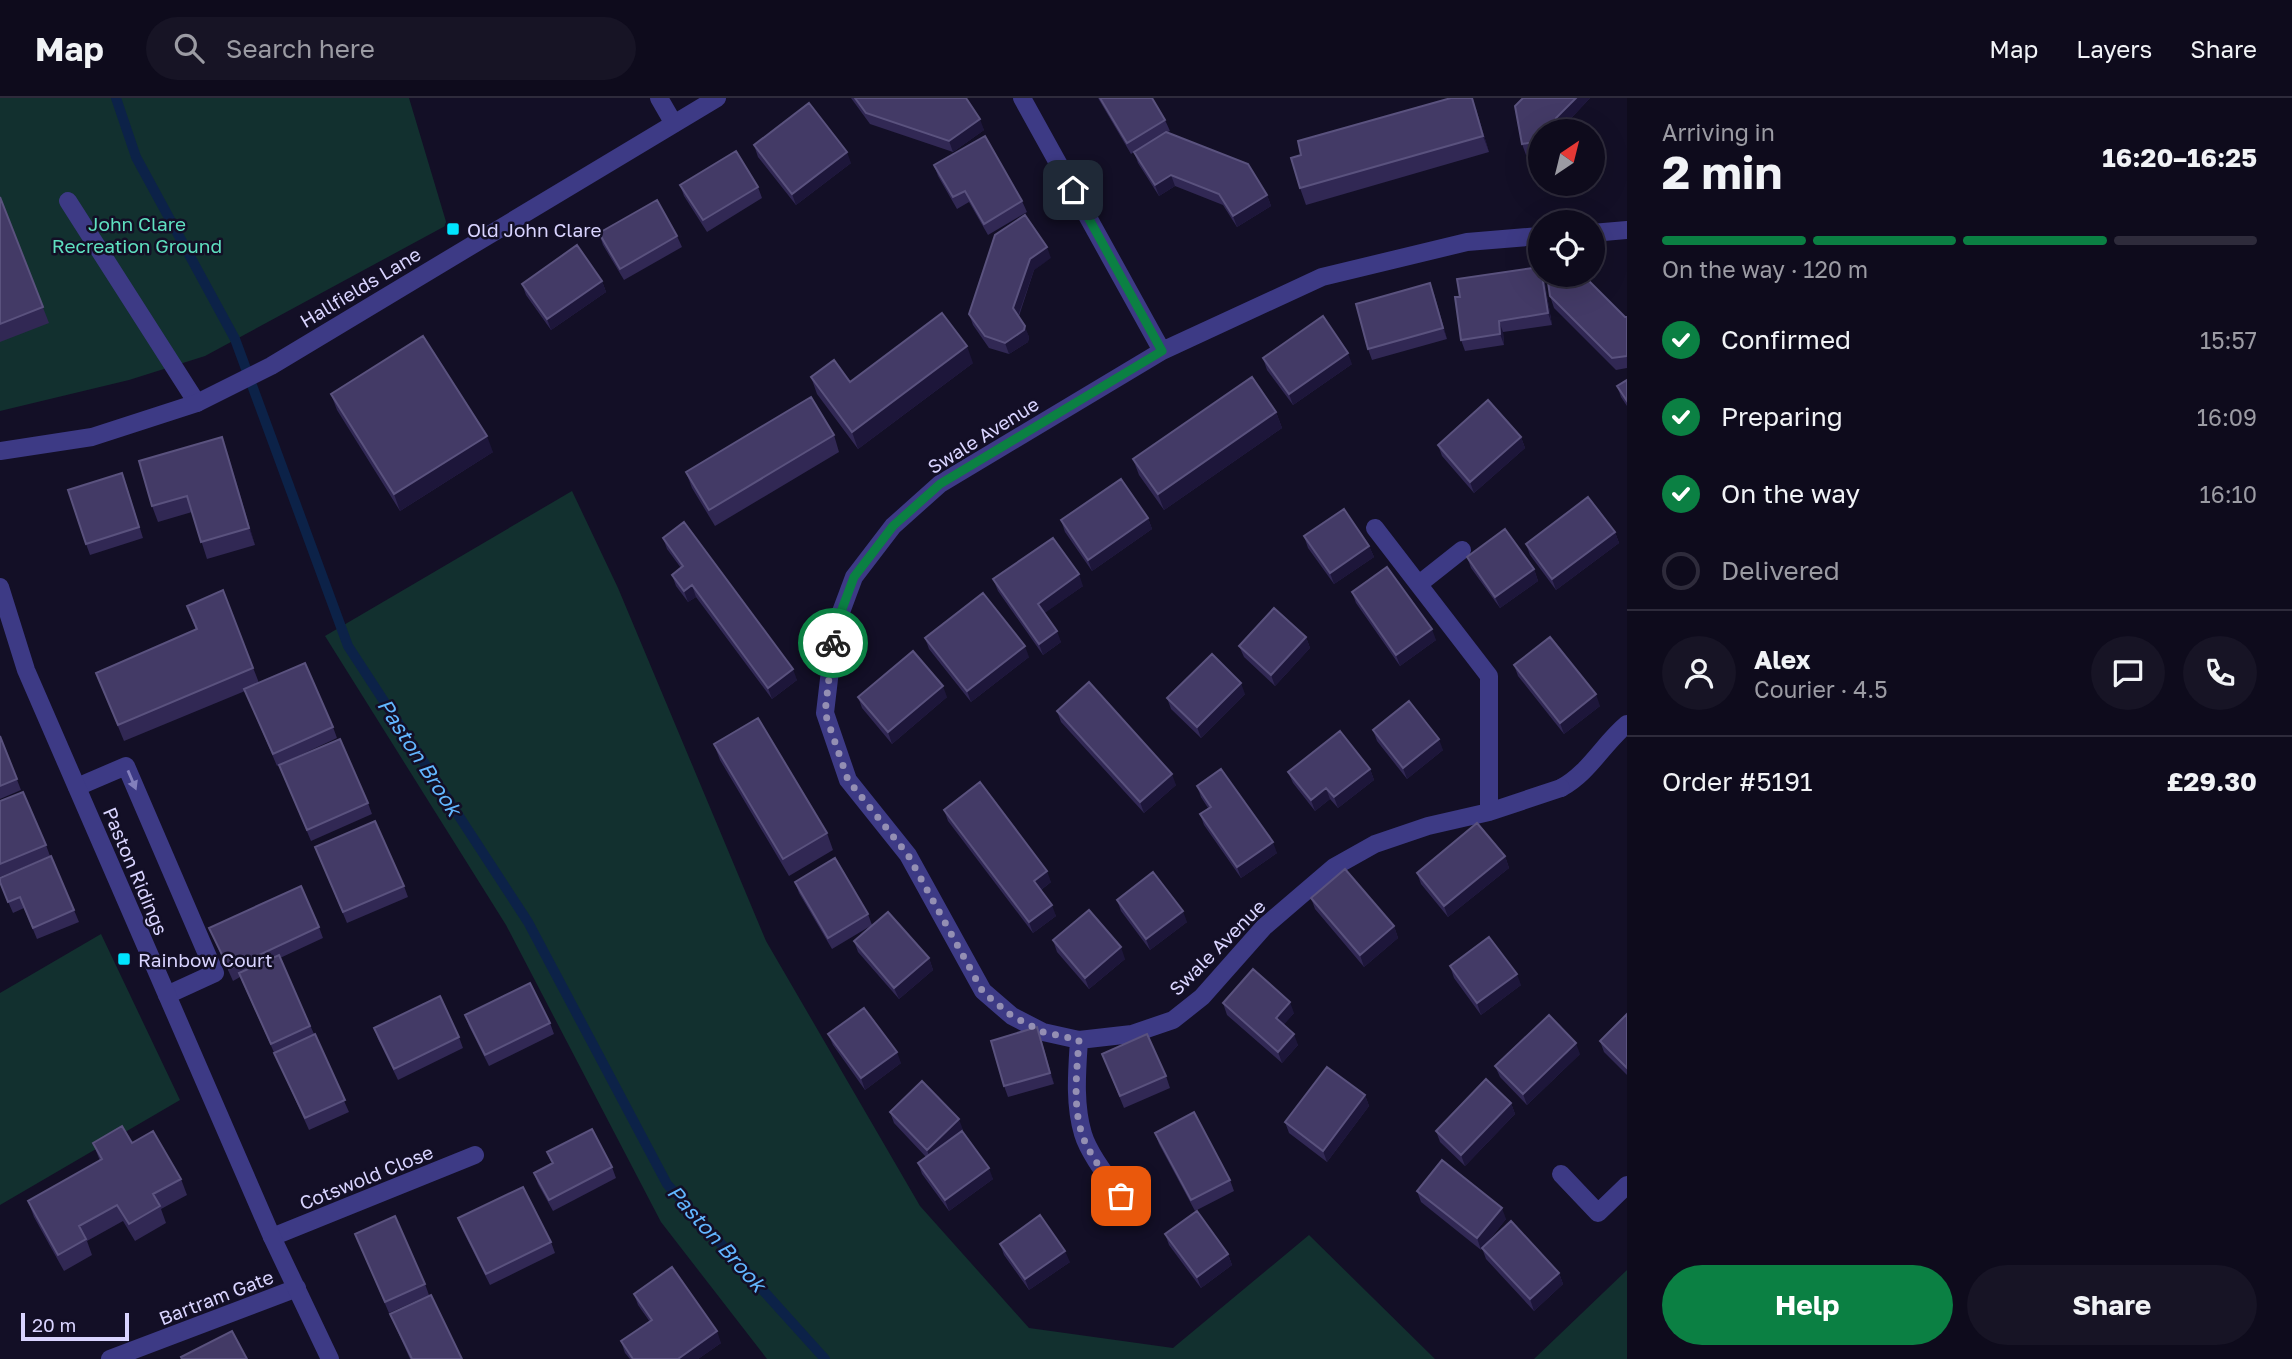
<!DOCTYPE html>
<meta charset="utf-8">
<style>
:root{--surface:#0e0b1c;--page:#171425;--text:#f1f3f6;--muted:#9b9ba3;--line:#2e2b3b;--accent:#0b8043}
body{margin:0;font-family:"Golos Text",sans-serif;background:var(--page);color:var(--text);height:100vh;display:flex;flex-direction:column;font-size:26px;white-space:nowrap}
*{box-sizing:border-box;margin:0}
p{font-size:23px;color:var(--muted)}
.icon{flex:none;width:38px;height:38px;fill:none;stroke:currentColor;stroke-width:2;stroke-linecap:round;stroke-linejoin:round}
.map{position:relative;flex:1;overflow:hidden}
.sheet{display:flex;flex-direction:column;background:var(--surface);width:665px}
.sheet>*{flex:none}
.needle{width:46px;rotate:35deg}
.tools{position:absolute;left:1528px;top:21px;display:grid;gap:14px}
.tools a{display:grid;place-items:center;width:77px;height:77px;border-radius:50%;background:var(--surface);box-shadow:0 7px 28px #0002,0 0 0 2px var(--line);font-size:35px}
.scale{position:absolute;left:21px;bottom:18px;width:108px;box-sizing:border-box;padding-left:7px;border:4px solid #d9d4ff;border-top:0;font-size:19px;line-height:24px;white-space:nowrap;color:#d9d4ff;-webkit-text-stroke:5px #130f26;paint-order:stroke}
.pin{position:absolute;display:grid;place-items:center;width:60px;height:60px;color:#fff;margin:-30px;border-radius:14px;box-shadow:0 4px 10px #0006}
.courier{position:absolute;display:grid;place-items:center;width:70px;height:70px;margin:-35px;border:5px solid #0b8043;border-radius:50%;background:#fff;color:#222;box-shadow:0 2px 9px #0007}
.summary em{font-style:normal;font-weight:700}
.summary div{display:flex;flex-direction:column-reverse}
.summary{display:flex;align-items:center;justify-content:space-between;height:119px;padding:0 35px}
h1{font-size:46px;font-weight:700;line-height:52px}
.bar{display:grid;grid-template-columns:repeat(4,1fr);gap:10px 7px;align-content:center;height:84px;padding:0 35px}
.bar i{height:9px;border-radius:5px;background:var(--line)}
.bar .current{background:var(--accent)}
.bar p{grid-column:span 4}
.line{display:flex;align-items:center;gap:18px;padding:0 35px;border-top:2px solid var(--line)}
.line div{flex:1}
.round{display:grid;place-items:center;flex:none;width:74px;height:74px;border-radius:37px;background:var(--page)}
ol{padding:0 35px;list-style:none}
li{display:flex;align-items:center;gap:21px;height:77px}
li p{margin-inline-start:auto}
li .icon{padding:7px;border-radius:50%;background:var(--accent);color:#fff;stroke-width:4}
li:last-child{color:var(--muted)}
li i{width:38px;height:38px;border:4px solid var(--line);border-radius:50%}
.cta{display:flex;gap:14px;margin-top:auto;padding:14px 35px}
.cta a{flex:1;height:80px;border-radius:42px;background:var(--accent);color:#fff;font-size:28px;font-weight:700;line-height:80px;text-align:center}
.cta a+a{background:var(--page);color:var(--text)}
header{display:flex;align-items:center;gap:42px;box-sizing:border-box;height:98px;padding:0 35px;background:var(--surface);border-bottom:2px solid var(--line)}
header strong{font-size:33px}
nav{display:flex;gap:38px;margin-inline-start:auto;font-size:24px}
.search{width:490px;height:63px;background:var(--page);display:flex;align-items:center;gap:18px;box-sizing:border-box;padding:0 24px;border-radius:38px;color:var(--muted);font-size:26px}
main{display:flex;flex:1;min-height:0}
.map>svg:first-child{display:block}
.green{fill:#12302f}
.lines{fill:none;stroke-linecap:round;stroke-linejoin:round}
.stream{stroke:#0c2248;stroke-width:10}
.service{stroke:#3d3a85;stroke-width:18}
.minor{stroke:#3d3a85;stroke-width:18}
.tertiary{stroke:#3d3a85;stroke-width:18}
.wall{fill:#312854}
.shaded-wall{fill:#1d163a}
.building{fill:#433a66;stroke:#5a527e;stroke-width:2}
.oneway{fill:#837fbc}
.done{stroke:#948fb3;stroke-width:7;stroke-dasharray:0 12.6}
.route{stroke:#0b8043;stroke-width:9}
.poi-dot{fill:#00e5ff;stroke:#130f26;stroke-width:2.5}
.labels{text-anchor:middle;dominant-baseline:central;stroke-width:5;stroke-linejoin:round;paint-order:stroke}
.park-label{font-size:19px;fill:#5fe0c0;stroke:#130f26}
.poi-label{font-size:19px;fill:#d9d4ff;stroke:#130f26;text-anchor:start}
.street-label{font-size:19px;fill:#d9d4ff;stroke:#130f26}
.water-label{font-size:21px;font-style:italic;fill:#62b6ff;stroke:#130f26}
</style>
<header>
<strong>Map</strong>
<div class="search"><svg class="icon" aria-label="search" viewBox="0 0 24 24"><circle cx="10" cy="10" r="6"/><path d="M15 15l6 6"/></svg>Search here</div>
<nav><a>Map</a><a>Layers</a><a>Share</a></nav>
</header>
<main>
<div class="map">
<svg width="1627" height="1261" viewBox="0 0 1627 1261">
<rect width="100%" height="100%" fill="#130f26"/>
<path class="green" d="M0,0H409L447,127L205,258L129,282L0,313Z
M572,393L618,490L766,843L920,1108L1029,1230L1173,1250L1309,1137L1435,1261H767L661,1124L506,827L325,538Z
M101,836L180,1002L0,1107V895Z
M1627,1172V1261H1534Z"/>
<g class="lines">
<path class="stream" d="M116,0L136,59L235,241L348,548L528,824L667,1086L825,1261"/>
<path class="service" d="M68,103L197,305
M77,689L126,668L215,875L167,897
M1561,690C1589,675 1603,646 1627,626"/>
<path class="minor" d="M659,0L674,26
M1022,0L1162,253
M1592,135L1627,132
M1540,138L1467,144L1322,179L1162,253L940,386L893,428L854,479L835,530L825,615L848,682L908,757L983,893L1012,918L1043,934L1079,942L1132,936L1173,922L1202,899L1264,829L1334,769L1375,746L1428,728L1489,714L1561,690
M0,353L92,339L197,305L271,268L717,0
M1375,430L1489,578V714
M1419,486L1462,452
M1079,942C1077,973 1074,1006 1083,1036C1089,1056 1109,1081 1121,1098L1103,1112
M1561,1076L1598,1115L1627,1087
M272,1139L475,1057
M110,1261L297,1190"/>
<path class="tertiary" d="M0,489L26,572L272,1139L330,1261"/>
</g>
<path class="wall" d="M851,0H966L984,32L953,54L870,26Z
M1098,0H1152L1165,22L1170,33L1168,34L1267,97L1271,108L1237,129L1223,107L1175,88L1159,98L1138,65L1134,54L1131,56Z
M1523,0H1590L1560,32L1561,33H1540V55L1526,57L1522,46Z
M1476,11L1489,54L1306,107L1300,90Z
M754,47L851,65L796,107L758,59Z
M934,67L1022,103L1027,114L988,137L969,104L957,111L938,78Z
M680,87L758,89L762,100L707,134L684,98Z
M0,99L49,225L0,244Z
M599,135L677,138L682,149L624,182L603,147Z
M1051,160L1034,172L1019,218L1029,239L1028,244L1009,256L989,250L973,227L969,216Z
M1540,177H1543L1544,180L1552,227L1503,234L1504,247L1465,253L1461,242Z
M602,183L606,194L551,232L526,197L522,186Z
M1591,185L1625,219H1627V270L1616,272L1554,210L1550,198Z
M1434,196L1447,241L1372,262L1368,251Z
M1263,260L1352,266L1293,307L1267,272Z
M973,265L858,351L817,296L811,279L850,284Z
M1627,282V308L1621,299L1617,288Z
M331,296L493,354L400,413L337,312Z
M1276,314L1282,330L1164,412L1139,377L1133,361Z
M834,337L839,354L715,428L692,390L686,374Z
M222,339L255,447L207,461L192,414L158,424L152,408Z
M1521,339L1525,350L1474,395L1442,358L1438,347Z
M126,386L143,440L90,457L86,446Z
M1148,420L1152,431L1092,473L1065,434L1061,422Z
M1615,434L1619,445L1556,492L1530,457L1526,446Z
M1304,438L1369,448L1374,459L1334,486L1308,450Z
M663,440L797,582L772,601L696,499L688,504L676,488L672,477L681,470L667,451Z
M1467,459L1534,471L1538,483L1500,510L1471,470Z
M993,481L1083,488L1044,515L1061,544L1043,557L998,493Z
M223,492L259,585L333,629L337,640L277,668L245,593L124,643L96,575L196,532L187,508Z
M1352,494L1436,542L1400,568L1356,505Z
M1306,539L1310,550L1275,588L1244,559L1239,548Z
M925,540L1029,559L971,604L929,551Z
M1514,567L1600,608L1564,636L1518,578Z
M1245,596L1201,640L1171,611L1167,600Z
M858,599H947L892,646L862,610Z
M1057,613L1176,687L1144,715L1061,624Z
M1373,632L1443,652L1407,681L1377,643Z
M0,638L21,692L0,701Z
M714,646L827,735L833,752L789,778L720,662Z
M279,667L368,705L372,716L311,743Z
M1370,671L1374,682L1338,710L1330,701L1315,713L1293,685L1288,674Z
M1197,688L1277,755L1241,780L1204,727L1200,716L1208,710L1201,699Z
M0,703L46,747L50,758L0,779Z
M944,712L1051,784L1041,792L1056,818L1033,835L948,723Z
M315,749L404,788L408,799L347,825Z
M1505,758L1509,770L1448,819L1421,786L1417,775Z
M795,784L868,816L872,827L929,860L933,872L899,901L858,854L854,843L872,827L832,851L799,795Z
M0,785L74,812L79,824L37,841L24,810L13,815Z
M1311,800L1394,828L1398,840L1364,869L1315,811Z
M1117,802L1187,824L1150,852L1121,813Z
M319,829L323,840L280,860L349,1014L309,1032L240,879L233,883L209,830Z
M1053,842L1125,861L1089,891L1057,854Z
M1450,868L1521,887L1481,917L1454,880Z
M1223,905L1294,915L1283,927L1298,947L1282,965L1227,917Z
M1627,916V977L1604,954L1600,943Z
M465,917L550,925L554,936L489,968L469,928Z
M374,930L459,939L463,950L398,982L378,941Z
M828,936L901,965L865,992L833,947Z
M1041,941L1054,986L1008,999L1004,988Z
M1102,956L1166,978L1170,990L1124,1010Z
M1580,956L1527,1007L1500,979L1495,968Z
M1365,997L1369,1008L1327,1064L1289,1035L1285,1024Z
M1511,1005L1515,1016L1465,1068L1440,1044L1436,1033Z
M890,1014L963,1032L962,1033L993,1081L949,1113L922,1076L918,1065L926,1059L894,1025Z
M1155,1035L1230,1082L1234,1093L1195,1113L1159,1046Z
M93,1045H132L181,1081L187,1097L161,1111L166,1125L135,1143L123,1123L87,1143L92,1157L64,1173L34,1119L28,1103L100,1063Z
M547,1054L612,1069L616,1080L553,1113L538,1086L534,1075L552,1066Z
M1417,1093L1506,1121L1485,1147L1559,1175L1563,1186L1534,1213L1486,1161L1482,1150L1481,1152L1421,1104Z
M458,1120L551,1144L555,1155L490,1187L462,1131Z
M355,1136L425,1186L429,1197L462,1261H410L390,1216L425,1199L389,1215Z
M1165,1136L1228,1156L1232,1167L1201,1190L1169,1147Z
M1000,1146L1070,1164L1029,1192L1004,1157Z
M634,1196L721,1245L698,1261H630L625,1255L621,1243L650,1224L638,1207Z"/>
<path class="shaded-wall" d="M1473,0L1476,11L1489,54L1483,38Z
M1576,0H1590L1560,32L1561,33H1559L1556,20Z
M980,21L984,32L953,54L949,43Z
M847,54L851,65L796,107L792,96Z
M1171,77L1175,88L1159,98L1155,87Z
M1267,97L1271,108L1237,129L1233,118Z
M1047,149L1051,160L1034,172L1017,221L1013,210L1030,161Z
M1542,177H1543L1544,180L1552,227L1548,215Z
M602,183L606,194L551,232L547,221Z
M1430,185L1434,196L1447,241L1443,230Z
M1499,223L1503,234L1504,247L1500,236Z
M1025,228L1029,239L1028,244L1009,256L1005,245Z
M967,248L973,265L858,351L852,334Z
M1348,255L1352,266L1293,307L1289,296Z
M1276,314L1282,330L1164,412L1158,396Z
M487,338L493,354L400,413L394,396Z
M222,339L228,356L255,447L249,430Z
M1521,339L1525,350L1474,395L1470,384Z
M1148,420L1152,431L1092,473L1088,462Z
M1615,434L1619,445L1556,492L1552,481Z
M1369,448L1374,459L1334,486L1330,475Z
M1534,471L1538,483L1500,510L1495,499Z
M1079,476L1083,488L1042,517L1038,506Z
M692,487L696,499L688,504L684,493Z
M1432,531L1436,542L1400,568L1396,557Z
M1057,533L1061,544L1043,557L1039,546Z
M1306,539L1310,550L1275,588L1271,577Z
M1025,548L1029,559L971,604L967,593Z
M793,571L797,582L772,601L768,590Z
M1241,585L1245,596L1201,640L1197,629Z
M943,588L947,599L892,646L888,634Z
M1596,596L1600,608L1564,636L1560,625Z
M1439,641L1443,652L1407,681L1403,670Z
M1370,671L1374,682L1338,710L1334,699Z
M1172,676L1176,687L1144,715L1140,704Z
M1326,690L1330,701L1315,713L1311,702Z
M1273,744L1277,755L1241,780L1237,769Z
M1505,758L1509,770L1448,819L1444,808Z
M1047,773L1051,784L1038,794L1034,783Z
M1052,807L1056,818L1033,835L1029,824Z
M1183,813L1187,824L1150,852L1146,841Z
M1394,828L1398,840L1364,869L1360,857Z
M1121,849L1125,861L1089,891L1085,880Z
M929,860L933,872L899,901L894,890Z
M1517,876L1521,887L1481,917L1477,905Z
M1290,904L1294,915L1280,931L1276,920Z
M1037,929L1041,941L1054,986L1050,975Z
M1294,936L1298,947L1282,965L1278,954Z
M1576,945L1580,956L1527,1007L1523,996Z
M897,954L901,965L865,992L861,980Z
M1365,997L1369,1008L1327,1064L1323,1053Z
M1511,1005L1515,1016L1465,1068L1461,1057Z
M959,1021L963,1032L931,1063L927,1052Z
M989,1070L993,1081L949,1113L945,1102Z
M1502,1110L1506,1121L1481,1152L1477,1140Z
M1065,1153L1070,1164L1029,1192L1025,1181Z
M1228,1156L1232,1167L1201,1190L1197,1179Z
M1559,1175L1563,1186L1534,1213L1530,1201Z
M717,1233L721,1245L698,1261H678Z"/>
<path class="building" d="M855,0H966L980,21L949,43L866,15Z
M1100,0H1152L1165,22L1127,45Z
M1451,0H1472L1483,38L1300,90L1291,60L1301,57L1298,43Z
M1523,0H1576L1556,20L1559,33H1540V43L1522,46L1515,8Z
M809,5L847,54L792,96L754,47Z
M1166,34L1248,66L1267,97L1233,118L1219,96L1171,77L1155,87L1134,54Z
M985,38L1022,103L984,126L965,93L953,99L934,67Z
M736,53L758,89L703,122L680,87Z
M0,99L43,209L0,226Z
M657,102L677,138L620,171L599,135Z
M1025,117L1047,149L1030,161L1013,210L1025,228L1024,232L1005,245L985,238L969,216L995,137Z
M577,147L602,183L547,221L522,186Z
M1540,169V177H1542L1548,215L1499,223L1500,236L1461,242L1455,199H1460L1457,181Z
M1547,177H1587L1588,182L1625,219H1627V258L1612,260L1550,198Z
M1430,185L1443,230L1368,251L1356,206Z
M942,215L967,248L852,334L811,279L834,262L850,284Z
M1323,218L1348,255L1289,296L1263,260Z
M423,238L487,338L394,396L331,296Z
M1252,279L1276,314L1158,396L1133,361Z
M1627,282V303L1617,288Z
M811,299L834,337L709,412L686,374Z
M1488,302L1521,339L1470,384L1438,347Z
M222,339L249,430L201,444L187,398L152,408L139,363Z
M122,375L139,429L86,446L68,392Z
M1121,381L1148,420L1088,462L1061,422Z
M1588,399L1615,434L1552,481L1526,446Z
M1344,411L1369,448L1330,475L1304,438Z
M684,424L793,571L768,590L692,487L684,493L672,477L683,468L663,440Z
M1505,431L1534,471L1495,499L1467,459Z
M1053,440L1079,476L1038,506L1057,533L1039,546L993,481Z
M1387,469L1432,531L1396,557L1352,494Z
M223,492L253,570L118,627L96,575L197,531L187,508Z
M983,495L1025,548L967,593L925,540Z
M1274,510L1306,539L1271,577L1239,548Z
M1550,539L1596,596L1560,625L1514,567Z
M913,553L943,588L888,634L858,599Z
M1212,556L1241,585L1197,629L1167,600Z
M305,565L333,629L273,656L244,591Z
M1089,584L1172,676L1140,704L1057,613Z
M1409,603L1439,641L1403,670L1373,632Z
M758,620L827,735L783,761L714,646Z
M1340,633L1370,671L1334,699L1326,690L1311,702L1288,674Z
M0,638L17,681L0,688Z
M340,641L368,705L307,732L279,667Z
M1221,671L1273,744L1237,769L1200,716L1211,709L1197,688Z
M980,684L1047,773L1034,783L1052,807L1029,824L944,712Z
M23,694L46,747L0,766V703Z
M375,723L404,788L343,814L315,749Z
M1477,725L1505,758L1444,808L1417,775Z
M51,758L74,812L33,830L20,799L8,804L0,784V780Z
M835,760L868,816L828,840L795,784Z
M1345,771L1394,828L1360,857L1311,800Z
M1153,774L1183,813L1146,841L1117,802Z
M301,788L319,829L229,871L209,830Z
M1089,812L1121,849L1085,880L1053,842Z
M888,814L929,860L894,890L854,843Z
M1489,839L1517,876L1477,905L1450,868Z
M279,857L310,928L271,946L239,875Z
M1253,871L1290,904L1276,920L1294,936L1278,954L1223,905Z
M530,885L550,925L485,957L465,917Z
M440,898L459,939L394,971L374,930Z
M864,910L897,954L861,980L828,936Z
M1627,916V970L1600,943Z
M1549,917L1576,945L1523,996L1495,968Z
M1037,929L1050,975L1004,988L991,943Z
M315,936L345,1002L305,1020L274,955Z
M1147,936L1166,978L1120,998L1102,956Z
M1327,969L1365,997L1323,1053L1285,1024Z
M1486,981L1511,1005L1461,1057L1436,1033Z
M922,983L959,1021L927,1052L890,1014Z
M1194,1014L1230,1082L1191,1102L1155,1035Z
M122,1028L132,1045L153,1033L181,1081L153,1096L160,1108L129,1126L117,1107L79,1128L86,1141L58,1157L28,1103L102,1061L93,1045Z
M592,1031L612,1069L549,1102L534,1075L553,1065L547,1054Z
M962,1033L989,1070L945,1102L918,1065Z
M1442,1062L1502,1110L1477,1140L1417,1093Z
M523,1089L551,1144L486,1176L458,1120Z
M1197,1113L1228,1156L1197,1179L1165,1136Z
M1040,1117L1065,1153L1025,1181L1000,1146Z
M395,1118L425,1186L385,1204L355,1136Z
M1511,1123L1559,1175L1530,1201L1482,1150Z
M672,1169L717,1233L678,1261H633L621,1243L652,1222L634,1196Z
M431,1197L462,1261H412L390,1216Z
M232,1233L247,1261H182L181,1259Z"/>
<defs><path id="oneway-solid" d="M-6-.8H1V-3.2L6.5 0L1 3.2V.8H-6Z" transform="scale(1.75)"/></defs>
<use class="oneway" href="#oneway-solid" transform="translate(132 682) rotate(67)"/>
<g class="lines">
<path class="done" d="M833,545L825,615L848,682L908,757L983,894L1012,918L1043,934L1079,942C1077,972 1072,1009 1083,1039C1091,1060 1108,1080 1121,1098"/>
<path class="route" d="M833,545L835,530L854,479L893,428L940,386L1162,253L1073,92"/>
</g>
<g class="poi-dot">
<rect x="446" y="124" width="14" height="14" rx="3.5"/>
<rect x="117" y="854" width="14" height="14" rx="3.5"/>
</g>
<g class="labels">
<g class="park-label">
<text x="137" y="125">John Clare<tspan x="137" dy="22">Recreation Ground</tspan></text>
</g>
<g class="poi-label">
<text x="467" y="131">Old John Clare</text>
<text x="138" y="861">Rainbow Court</text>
</g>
<g class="street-label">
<text transform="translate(360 189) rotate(-31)">Hallfields Lane</text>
<text transform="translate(983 337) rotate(-32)">Swale Avenue</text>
<text transform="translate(136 773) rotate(67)">Paston Ridings</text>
<text transform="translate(1217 849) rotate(-45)">Swale Avenue</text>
<text transform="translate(366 1079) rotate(-22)">Cotswold Close</text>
<text transform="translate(216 1199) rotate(-21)">Bartram Gate</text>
</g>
<g class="water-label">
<text transform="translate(420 659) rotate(57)">Paston Brook</text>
<text transform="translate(717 1140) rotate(48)">Paston Brook</text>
</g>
</g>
</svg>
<div class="tools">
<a><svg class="needle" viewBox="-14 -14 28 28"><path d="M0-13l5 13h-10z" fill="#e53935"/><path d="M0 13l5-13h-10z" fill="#9b9ba3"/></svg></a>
<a><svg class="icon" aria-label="locate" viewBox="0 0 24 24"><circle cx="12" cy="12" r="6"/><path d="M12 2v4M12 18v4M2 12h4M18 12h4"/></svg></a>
</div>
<div class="scale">20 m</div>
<div class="pin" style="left:1121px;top:1098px;background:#ea580c"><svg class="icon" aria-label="bag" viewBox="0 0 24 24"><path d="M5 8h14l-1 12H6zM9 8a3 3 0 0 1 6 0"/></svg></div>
<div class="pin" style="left:1073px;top:92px;background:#1f2937"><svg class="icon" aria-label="home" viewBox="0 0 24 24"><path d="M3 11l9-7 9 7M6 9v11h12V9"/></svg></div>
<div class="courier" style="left:833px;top:545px"><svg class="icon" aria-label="bike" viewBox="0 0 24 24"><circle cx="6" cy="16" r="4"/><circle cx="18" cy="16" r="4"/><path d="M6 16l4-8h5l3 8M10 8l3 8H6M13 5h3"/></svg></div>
</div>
<section class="sheet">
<div class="summary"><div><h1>2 min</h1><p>Arriving in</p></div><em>16:20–16:25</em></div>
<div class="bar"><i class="current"></i><i class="current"></i><i class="current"></i><i></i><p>On the way · 120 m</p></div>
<ol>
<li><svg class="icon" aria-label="check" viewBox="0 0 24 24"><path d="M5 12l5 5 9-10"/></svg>Confirmed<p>15:57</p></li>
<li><svg class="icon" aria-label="check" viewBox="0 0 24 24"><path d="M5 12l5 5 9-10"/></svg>Preparing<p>16:09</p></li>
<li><svg class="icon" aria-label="check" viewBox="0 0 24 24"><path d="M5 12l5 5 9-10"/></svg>On the way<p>16:10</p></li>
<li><i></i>Delivered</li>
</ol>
<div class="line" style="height:126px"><a class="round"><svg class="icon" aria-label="person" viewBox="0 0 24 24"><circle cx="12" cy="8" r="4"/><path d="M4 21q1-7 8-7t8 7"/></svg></a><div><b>Alex</b><p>Courier · 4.5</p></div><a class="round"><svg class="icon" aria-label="chat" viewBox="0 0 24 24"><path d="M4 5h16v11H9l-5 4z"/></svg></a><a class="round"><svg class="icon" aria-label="phone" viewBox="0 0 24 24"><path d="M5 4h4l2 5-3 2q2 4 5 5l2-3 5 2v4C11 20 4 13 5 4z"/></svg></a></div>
<div class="line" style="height:91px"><div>Order #5191</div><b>£29.30</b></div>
<div class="cta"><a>Help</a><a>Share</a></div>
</section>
</main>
